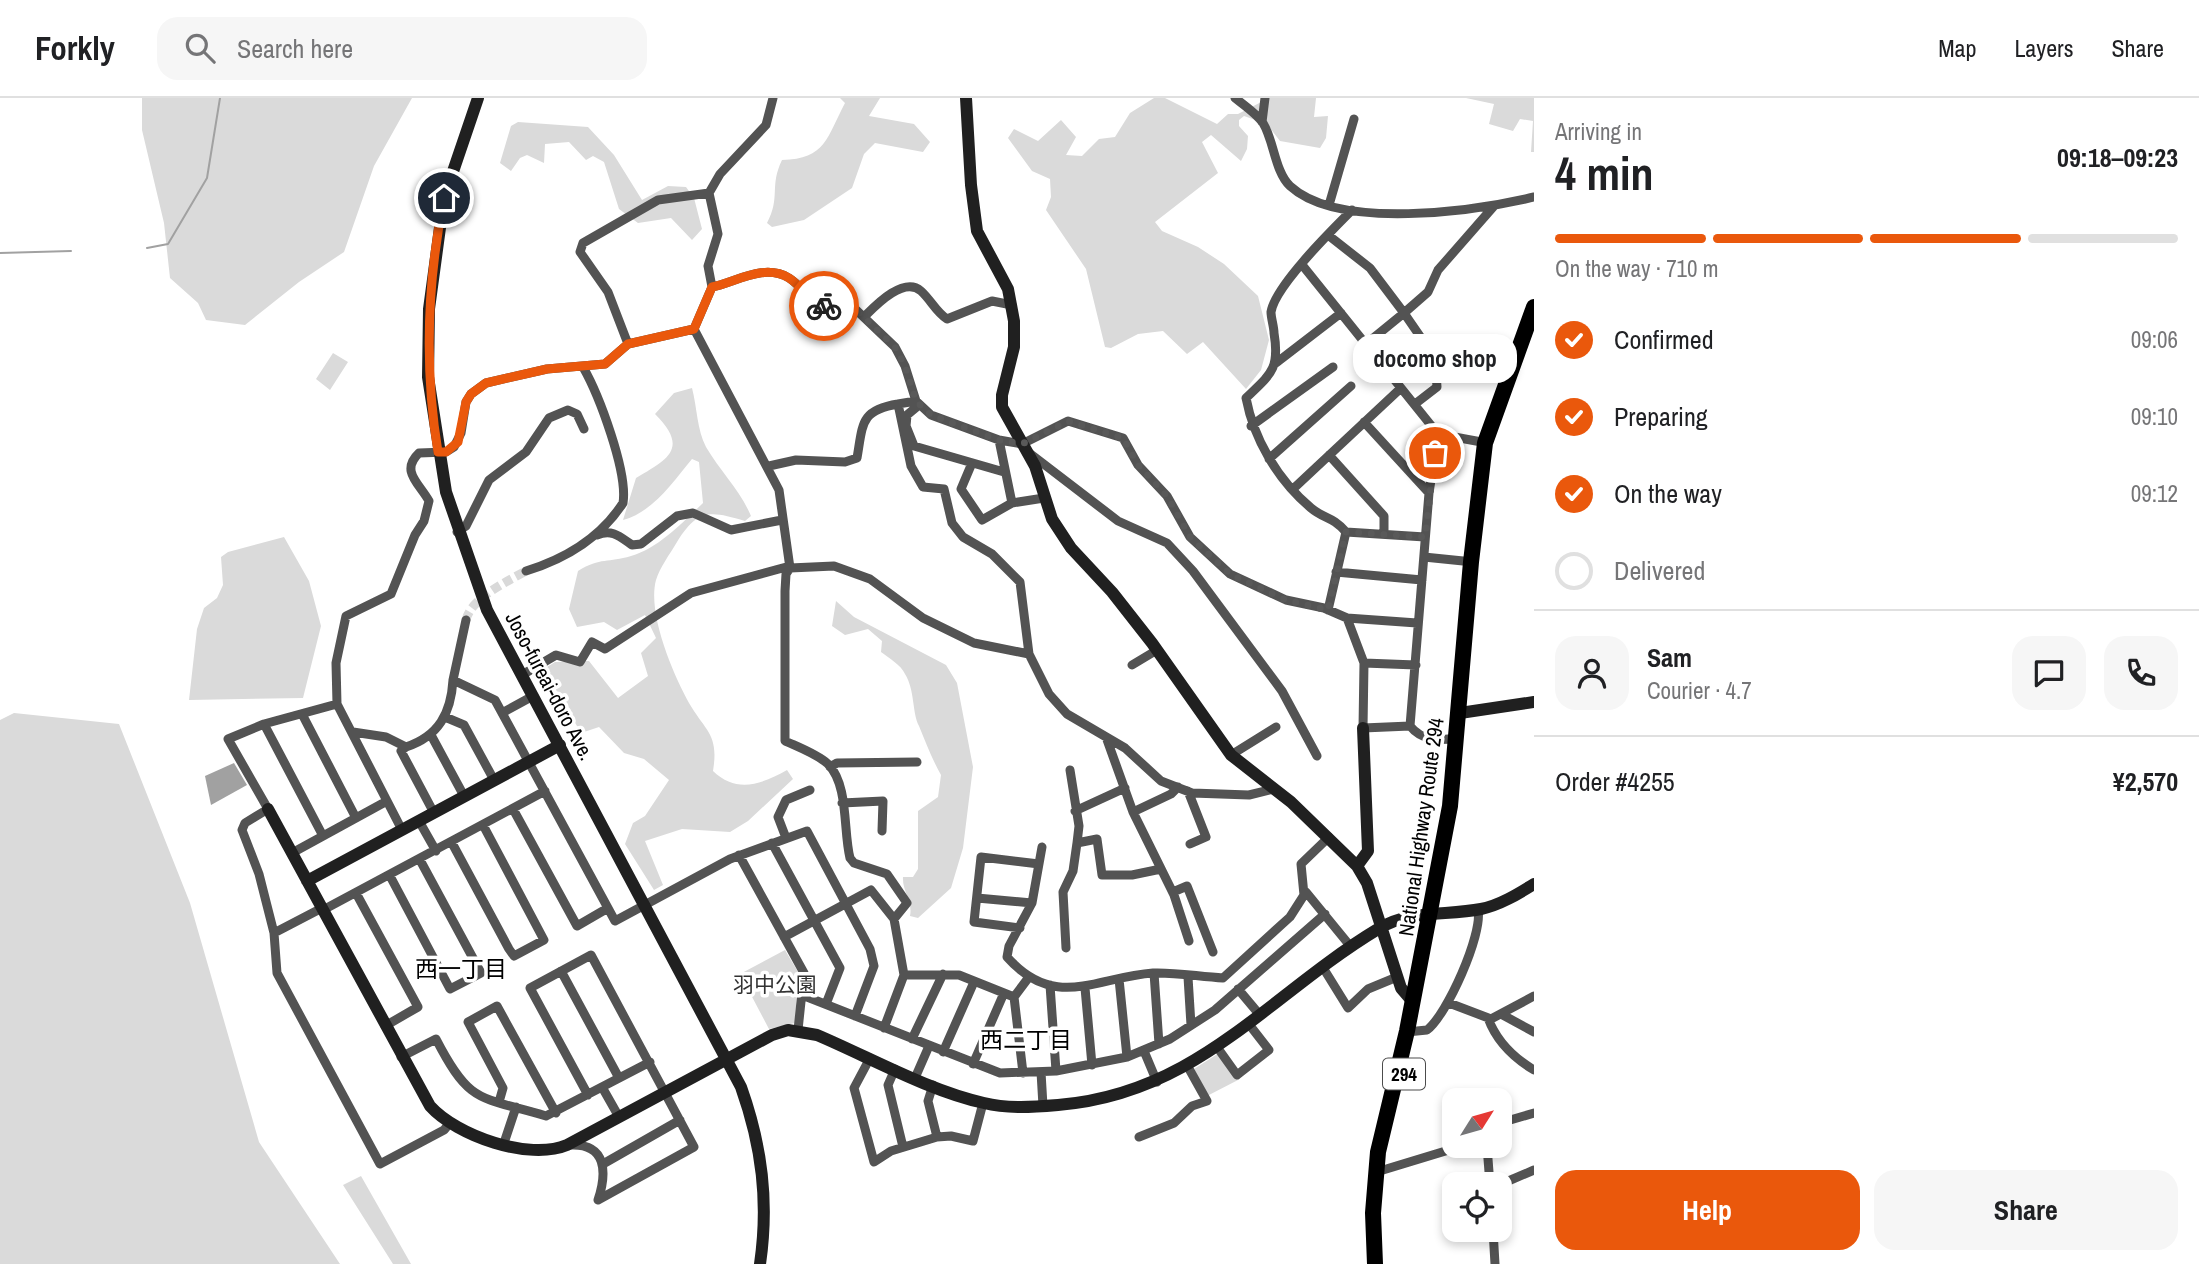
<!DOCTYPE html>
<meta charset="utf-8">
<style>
:root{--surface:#fff;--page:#f6f6f6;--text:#202124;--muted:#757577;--line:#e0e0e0;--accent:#ea580c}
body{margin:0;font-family:"Archivo Narrow","Noto Sans JP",sans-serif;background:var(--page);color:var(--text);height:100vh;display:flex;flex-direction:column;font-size:26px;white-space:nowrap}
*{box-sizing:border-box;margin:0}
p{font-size:23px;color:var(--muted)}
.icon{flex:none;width:38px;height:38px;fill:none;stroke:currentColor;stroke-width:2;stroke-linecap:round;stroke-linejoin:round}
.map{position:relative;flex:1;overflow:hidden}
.side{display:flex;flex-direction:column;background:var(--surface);width:665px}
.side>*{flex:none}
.needle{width:46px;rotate:53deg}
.controls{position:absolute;left:1442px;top:990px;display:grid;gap:14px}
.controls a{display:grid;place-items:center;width:70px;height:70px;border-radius:14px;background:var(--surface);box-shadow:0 4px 10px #0003;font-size:35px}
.pin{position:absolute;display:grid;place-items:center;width:60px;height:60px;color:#fff;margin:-30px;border:4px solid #fff;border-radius:50%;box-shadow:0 2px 7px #0007}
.courier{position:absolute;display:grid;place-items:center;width:70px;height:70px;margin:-35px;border:5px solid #ea580c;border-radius:50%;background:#fff;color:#222;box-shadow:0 2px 9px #0007}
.bubble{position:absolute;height:49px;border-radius:21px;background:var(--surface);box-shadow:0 4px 10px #0003;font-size:23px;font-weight:800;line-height:49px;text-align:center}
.overview em{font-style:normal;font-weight:800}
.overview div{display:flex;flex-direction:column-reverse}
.overview{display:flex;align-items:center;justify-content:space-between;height:119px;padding:0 21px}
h1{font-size:46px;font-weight:800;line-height:52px}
.bar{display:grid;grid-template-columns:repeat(4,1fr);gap:10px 7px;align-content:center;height:84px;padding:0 21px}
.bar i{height:9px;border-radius:5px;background:var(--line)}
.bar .current{background:var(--accent)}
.bar p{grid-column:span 4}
.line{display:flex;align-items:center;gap:18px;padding:0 21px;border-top:2px solid var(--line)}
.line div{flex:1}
.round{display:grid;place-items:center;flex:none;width:74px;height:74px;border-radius:21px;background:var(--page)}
ol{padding:0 21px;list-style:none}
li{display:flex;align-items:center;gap:21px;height:77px}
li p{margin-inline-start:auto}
li .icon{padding:7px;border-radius:50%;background:var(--accent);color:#fff;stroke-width:4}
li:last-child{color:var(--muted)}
li i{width:38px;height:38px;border:4px solid var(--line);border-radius:50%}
.action{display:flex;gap:14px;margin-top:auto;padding:14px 21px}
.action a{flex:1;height:80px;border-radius:21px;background:var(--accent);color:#fff;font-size:28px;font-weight:800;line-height:80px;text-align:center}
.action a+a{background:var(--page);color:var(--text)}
header{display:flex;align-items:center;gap:42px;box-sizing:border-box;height:98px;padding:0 35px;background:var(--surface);border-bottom:2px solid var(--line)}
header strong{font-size:33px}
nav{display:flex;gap:38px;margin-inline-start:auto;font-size:24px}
.search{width:490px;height:63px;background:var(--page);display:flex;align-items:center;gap:18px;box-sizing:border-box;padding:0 24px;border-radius:21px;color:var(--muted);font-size:26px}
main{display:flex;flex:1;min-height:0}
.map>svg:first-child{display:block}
.green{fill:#dadada}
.water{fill:#a1a1a1}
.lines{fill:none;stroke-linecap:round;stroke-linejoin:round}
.stream{stroke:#a1a1a1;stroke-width:2}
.street-tunnel{stroke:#d9d9d9;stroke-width:9;stroke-dasharray:9 4.5;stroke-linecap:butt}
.street{stroke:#535353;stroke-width:9}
.secondary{stroke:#202020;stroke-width:12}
.highway{stroke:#000;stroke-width:16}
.done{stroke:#595959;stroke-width:7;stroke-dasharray:0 12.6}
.route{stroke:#ea580c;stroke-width:9}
.labels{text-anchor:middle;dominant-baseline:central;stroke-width:7;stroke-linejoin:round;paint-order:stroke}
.shield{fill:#fff;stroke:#4c4c4c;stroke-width:2}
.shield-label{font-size:19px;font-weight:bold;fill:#000}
.street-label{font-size:21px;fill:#000;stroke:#fff}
.park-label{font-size:21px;fill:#313131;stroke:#fff}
.neighbourhood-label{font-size:23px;fill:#000;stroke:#fff}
</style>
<header>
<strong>Forkly</strong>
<div class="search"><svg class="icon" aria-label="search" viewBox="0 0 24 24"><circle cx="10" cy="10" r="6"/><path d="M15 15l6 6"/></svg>Search here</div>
<nav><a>Map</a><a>Layers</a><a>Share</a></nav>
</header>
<main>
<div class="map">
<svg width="1534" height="1166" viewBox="0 0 1534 1166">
<rect width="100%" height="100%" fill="#fff"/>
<path class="green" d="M142,0H412L374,68L344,154L299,184L245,227L206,222L198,205L170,180L164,125L142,32Z
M840,0H880L869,18L914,26L930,44L923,54L875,45L864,56L852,90L804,122L772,129L767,125C781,99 769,89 782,62C826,61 827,39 845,5Z
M1154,0H1165L1217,26L1228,16H1238L1269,0H1316L1314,19L1328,18L1326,40L1320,50L1280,43L1267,26L1244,18L1239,22V28L1248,38L1247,51L1241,63L1211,37L1202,44L1218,75L1155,124L1162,133L1198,149L1224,166L1258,198L1269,242L1261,272L1246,291L1203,244L1187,256L1163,233L1138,236L1111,250L1105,249L1086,171L1046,112L1051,99L1050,81L1032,73L1008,40L1014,31L1038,43L1061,22L1076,39L1066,57L1082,58L1099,41L1115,39L1130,15Z
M1466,0H1534V54H1531L1533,23L1520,21L1513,33L1489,26L1494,6Z
M518,24L588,29L614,57L642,102L668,88L686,89L694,100L702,131L692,142L671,120L638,125L619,111L604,64L593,58L586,62L569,44L545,46L544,65L527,57L520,60L511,73L500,65L511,28Z
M333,255L348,264L330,292L316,281Z
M692,290C697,309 697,332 706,349C720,373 740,392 751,418L745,423C711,413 698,410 677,444C670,456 660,469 656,482C647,515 673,576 689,605C706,634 719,636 713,673C737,696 762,686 787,672L793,681L748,723L730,734L682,731L645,743L663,787L654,792L625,746L633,725L645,718L669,682L644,661L624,655L599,629L581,635L544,571L555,564L589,563L618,600L648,578L641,555L656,540L645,517L617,532L604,524L577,529L569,511L578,473C601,459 608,465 631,458C659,450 683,424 703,405L699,364L692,361C673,384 653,414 623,422L636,380C669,361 689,350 655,316L674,295Z
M284,439L309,483L321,528L303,600L189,602L197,531L204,510L217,500L223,487L221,459L228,454Z
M836,503L854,519L946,567L957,585L973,669L963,750L951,790L918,820L910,818C913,803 902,793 903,779H913L918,771V713L938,699L941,677C932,661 926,645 919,628C912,615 915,592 905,576C901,567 889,560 881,554L882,543L868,531L845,537L832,528Z
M14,615L119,626L190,805L259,1044L340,1166H0V622Z
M785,852L798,874L795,925L769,931L740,876Z
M1219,955L1238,982L1207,998L1194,971Z
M361,1078L411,1166H393L343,1087Z"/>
<path class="water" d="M234,665L247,687L211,707L205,678Z"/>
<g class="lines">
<path class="stream" d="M147,150L168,146L207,80L220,0
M0,155L71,153"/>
<path class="street-tunnel" d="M466,522C471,500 508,483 526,473"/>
<path class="street" d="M1235,0C1244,7 1257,16 1263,25C1274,43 1275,74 1290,88C1339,133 1475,113 1534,99
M1262,24L1265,0
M1329,107L1354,21
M1328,137L1370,170L1404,215L1366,246
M1303,168L1438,336
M712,189L708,168L718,136L709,95L720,76L766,27L773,0
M865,218C876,207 904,178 921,193C931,202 936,214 947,221L992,203L1012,207
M694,231L779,392L790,470L834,468L870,481L923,520L974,545L1029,556L1049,596L1067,616L1125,650L1161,683L1192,695L1249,697L1274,691
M628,246L608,194L580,154L583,145L658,102L709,95
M1276,265L1341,215
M916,303L898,306L911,368L923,389L944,391L952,425L963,439L992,456L1020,484L1029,556
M1415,306L1437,289L1435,260L1404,215L1428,194L1438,172L1494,108
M919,307L907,317L906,328L914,348L1004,374
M1364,324L1429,395
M1251,328L1333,269
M999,342L1012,405L1044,400
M1028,354L1118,423L1167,445L1193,473L1282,593L1317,658
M1329,357L1384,418V436
M1269,361L1351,288
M972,365L961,391L982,422L1012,405
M769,368L796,362L845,364L857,360C863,326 860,312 898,306
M1293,391L1401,290
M457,434L466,428L489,382L526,354L549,320L568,312L577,316L584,331
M1346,434L1425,439
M597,437C612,431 619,438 632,447L641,446L677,418L693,415L731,432L782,422
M1424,459L1473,464
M790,470L786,476L785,493V643C798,649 817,656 828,666C849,687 843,733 850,760L854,765L887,776L907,805L894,821
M526,473C565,461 601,439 623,405C628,374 599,297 583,269
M1336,474L1422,482
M1328,512L1346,434C1332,418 1324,421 1311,410C1278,382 1254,342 1246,300C1271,276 1280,271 1274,235C1274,229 1271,220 1271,214C1275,188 1332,132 1352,112
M1347,520L1417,525
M1364,565L1416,567
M1132,567L1157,552
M522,577L556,557L580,564L592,544L605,551L691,495L790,468
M453,582L466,522
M337,606L264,626L228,641L268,711L245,725L242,732L259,776L274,835L277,875L380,1066L444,1032L449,1026
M502,615L533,598
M302,616L356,720
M445,619L464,627L494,682
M264,626L323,738
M1410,628C1422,643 1439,643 1457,640
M353,634L386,639L406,649C439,638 451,615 453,582L495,602L615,823L730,761L807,733L870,851L874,868L855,918
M431,637L464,698
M1106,639L1133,714
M406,649L401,653L434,715
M1231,657L1276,629
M830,669L837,665L917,664
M1070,672L1079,728L1077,745
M1178,689L1171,696L1133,714L1174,797L1189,843
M1188,693L1206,739L1190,746
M842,705L883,703L882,733
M513,711L577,828L608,810
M1075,713L1125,690
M419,723L436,753
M402,732L337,606L336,565L346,518L391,496L415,437L424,423L429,403C419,385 400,373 419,355L446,354L454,349L461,335L466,304L471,296L486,285L547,271L605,266L628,246L694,231L712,189C736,184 764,165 789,180C800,187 808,199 818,207L852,208L895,249L905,268L916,303L931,317L999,342L1022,346L1068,323L1123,340L1138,367L1167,398L1190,439L1230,476L1286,502L1324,510L1347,520L1364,565L1363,630L1410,628L1429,395L1438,336L1487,345
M786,740L778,719L786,702L810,692
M452,745L509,851L514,858L544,842L483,727
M772,745L840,870L826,906
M1042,749L1032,805L1009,848L1007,859C1055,913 1096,879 1153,875C1175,874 1201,879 1223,880L1290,819L1306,794L1351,849
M292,755L387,703
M739,757L804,875L798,932
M390,778L450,891L481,875L420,762
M1173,794L1187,788L1213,854
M356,795L418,909L385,928
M1304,797L1301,766L1329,739
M977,800L1032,805
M323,812L545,693
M1020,830L974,824L981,759L1039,766
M274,835L322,810
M784,839L871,792L894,821L904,877L884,930
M1066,850L1063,794L1073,773L1077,745L1097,741L1102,777H1132L1161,771
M1322,868L1348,910L1368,891L1397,879
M561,873L619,980
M1154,875L1159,946
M904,877H959L1014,899
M1188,879L1191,927
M1119,881L1127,959
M1050,887L1056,973
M1085,890L1092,967
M1238,891L1259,916
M802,897L1000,975L1056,973L1127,959L1170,941L1215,912L1325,816
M1449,905L1491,921L1534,898
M1501,916L1534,934
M1488,920C1496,942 1514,960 1534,972
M1407,934L1427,932C1447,917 1483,836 1478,812
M912,941L943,876
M1217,949L1237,977L1269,952L1248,925
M1144,953L1157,984
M943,954L974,884
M401,959L436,941C470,1007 479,998 546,1018L650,964
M870,960L854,990L874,1064L891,1053L937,1039L951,1038L973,1043L983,1005
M973,966L1004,895
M895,971L888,987L903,1049
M1041,974L1043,1008
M1023,975L1014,899L1029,879
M915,980L929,948
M933,987L928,1003L937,1039
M602,989L619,1019
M588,997L530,890L591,857L694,1049L598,1102
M499,1004L503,990L468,924L497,908L556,1015
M1500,1025L1534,1015
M1139,1039L1174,1025L1192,1008L1207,1003L1188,969
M504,1045L516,1009
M570,1047C607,1045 607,1075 598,1102
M1487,1048L1490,1087
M603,1066L680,1022
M1383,1072L1462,1048
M1499,1087L1534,1072
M1493,1132L1495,1166"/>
<path class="secondary" d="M478,0L444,100L429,211L428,279L446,394L487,512L741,989C762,1048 769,1104 760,1166
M966,0L971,87L977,133L1008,191L1014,223V249L1002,297V309L1035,368L1052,421L1071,450L1112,494L1152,545L1231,657L1291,704L1357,768L1367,785L1401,890L1413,904
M1460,615L1534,604
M268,711L430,1008C457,1038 529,1063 567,1047L772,937L788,932L817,937C869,959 929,993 984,1005C1008,1011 1034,1009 1058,1007C1197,996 1267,898 1378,831C1410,811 1446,818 1481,811C1500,807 1518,796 1534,786
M1357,768L1368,753L1363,630
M307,783L560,647"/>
<path class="highway" d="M1375,1166L1373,1115L1378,1054L1407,933L1450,708L1471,464L1485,345L1534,209"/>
</g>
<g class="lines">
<path class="done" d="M824,208H852L895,249L905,268L916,303L931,317L999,342L1022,346L1068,323L1123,340L1138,367L1167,398L1190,439L1230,476L1286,502L1328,512L1346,434L1425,439L1435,355"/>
<path class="route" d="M444,100C427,185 424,269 438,354H446L458,344L466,304L471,296L486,285L547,271L605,266L628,246L694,231L712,189C736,184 764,165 789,180C800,187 808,199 818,207L824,208"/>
</g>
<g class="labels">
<rect class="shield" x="1383" y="960.5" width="42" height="31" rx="5"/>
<g class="shield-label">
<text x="1404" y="976">294</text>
</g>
<g class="street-label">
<text transform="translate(550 588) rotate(62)">Joso-fureai-doro Ave.</text>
<text transform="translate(1421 729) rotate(-82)">National Highway Route 294</text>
</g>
<g class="park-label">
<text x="775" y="886">羽中公園</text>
</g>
<g class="neighbourhood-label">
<text x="461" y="870">西一丁目</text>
<text x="1026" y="941">西二丁目</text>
</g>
</g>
</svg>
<div class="controls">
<a><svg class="needle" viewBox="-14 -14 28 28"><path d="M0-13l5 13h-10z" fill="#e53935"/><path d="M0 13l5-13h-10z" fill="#757577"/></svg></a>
<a><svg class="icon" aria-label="locate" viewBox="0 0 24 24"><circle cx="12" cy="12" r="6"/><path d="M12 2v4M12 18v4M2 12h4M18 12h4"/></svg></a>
</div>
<div class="pin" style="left:1435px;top:355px;background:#ea580c"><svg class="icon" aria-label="bag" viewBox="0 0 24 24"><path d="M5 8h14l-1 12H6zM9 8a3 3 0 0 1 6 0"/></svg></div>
<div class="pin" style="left:444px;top:100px;background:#1f2937"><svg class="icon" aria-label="home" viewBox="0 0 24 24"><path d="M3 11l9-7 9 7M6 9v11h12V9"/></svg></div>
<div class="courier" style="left:824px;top:208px"><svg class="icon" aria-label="bike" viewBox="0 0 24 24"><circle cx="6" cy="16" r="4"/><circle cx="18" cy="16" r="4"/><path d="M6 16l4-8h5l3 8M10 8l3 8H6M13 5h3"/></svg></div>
<div class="bubble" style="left:1353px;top:236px;width:164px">docomo shop</div>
</div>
<section class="side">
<div class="overview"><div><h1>4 min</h1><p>Arriving in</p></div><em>09:18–09:23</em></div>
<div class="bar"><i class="current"></i><i class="current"></i><i class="current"></i><i></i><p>On the way · 710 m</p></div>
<ol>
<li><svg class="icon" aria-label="check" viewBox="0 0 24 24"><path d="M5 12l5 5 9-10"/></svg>Confirmed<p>09:06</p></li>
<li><svg class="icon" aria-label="check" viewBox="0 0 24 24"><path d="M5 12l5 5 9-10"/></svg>Preparing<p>09:10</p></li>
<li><svg class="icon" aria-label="check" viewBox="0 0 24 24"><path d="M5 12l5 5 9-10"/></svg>On the way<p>09:12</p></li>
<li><i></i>Delivered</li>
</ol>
<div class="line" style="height:126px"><a class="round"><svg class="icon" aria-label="person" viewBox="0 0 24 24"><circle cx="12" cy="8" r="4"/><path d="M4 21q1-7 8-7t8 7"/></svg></a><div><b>Sam</b><p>Courier · 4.7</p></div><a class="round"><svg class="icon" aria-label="chat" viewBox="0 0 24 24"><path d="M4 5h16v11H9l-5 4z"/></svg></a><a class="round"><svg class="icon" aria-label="phone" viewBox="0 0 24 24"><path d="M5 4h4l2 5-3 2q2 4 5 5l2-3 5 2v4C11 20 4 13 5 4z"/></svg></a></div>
<div class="line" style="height:91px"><div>Order #4255</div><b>¥2,570</b></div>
<div class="action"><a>Help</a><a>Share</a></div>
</section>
</main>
